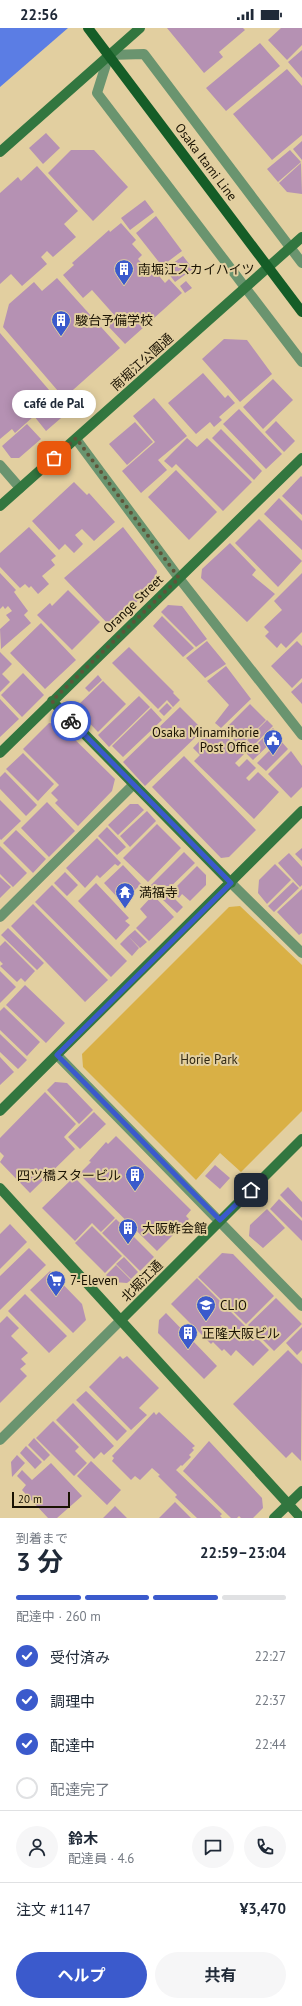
<!DOCTYPE html>
<html lang="ja">
<meta charset="utf-8">
<style>
:root{--surface:#fff;--page:#f6f6f7;--text:#1f2937;--muted:#747a83;--line:#e0e1e3;--accent:#3b5acc}
body{margin:0;font-family:"PT Sans","Noto Sans JP",sans-serif;background:var(--page);color:var(--text);height:100vh;display:flex;flex-direction:column;font-size:15px;white-space:nowrap}
*{box-sizing:border-box;margin:0}
p{font-size:13px;color:var(--muted)}
.icon{flex:none;width:22px;height:22px;fill:none;stroke:currentColor;stroke-width:2;stroke-linecap:round;stroke-linejoin:round}
.map{position:relative;height:1490px;overflow:hidden}
.panel{display:flex;flex-direction:column;background:var(--surface);flex:1}
.panel>*{flex:none}
.scale{position:absolute;left:12px;bottom:10px;width:58px;box-sizing:border-box;padding-left:4px;border:2px solid #191202;border-top:0;font-size:11px;line-height:14px;white-space:nowrap;color:#191202;-webkit-text-stroke:3px #e2cfa0;paint-order:stroke}
.pin{position:absolute;display:grid;place-items:center;width:34px;height:34px;color:#fff;margin:-17px;border-radius:8px;box-shadow:0 2px 6px #0006}
.courier{position:absolute;display:grid;place-items:center;width:40px;height:40px;margin:-20px;border:3px solid #3b5acc;border-radius:50%;background:#fff;color:#222;box-shadow:0 1px 5px #0007}
.bubble{position:absolute;height:28px;border-radius:14px;background:var(--surface);box-shadow:0 2px 10px #0003;font-size:13px;font-weight:700;line-height:28px;text-align:center}
.overview em{font-style:normal;font-weight:700}
.overview div{display:flex;flex-direction:column-reverse}
.overview{display:flex;align-items:center;justify-content:space-between;height:68px;padding:0 16px}
h1{font-size:26px;font-weight:700;line-height:30px}
.bar{display:grid;grid-template-columns:repeat(4,1fr);gap:6px 4px;align-content:center;height:48px;padding:0 16px}
.bar i{height:5px;border-radius:3px;background:var(--line)}
.bar .current{background:var(--accent)}
.bar p{grid-column:span 4}
.line{display:flex;align-items:center;gap:10px;padding:0 16px;border-top:1px solid var(--line)}
.line div{flex:1}
.round{display:grid;place-items:center;flex:none;width:42px;height:42px;border-radius:21px;background:var(--page)}
ol{padding:0 16px;list-style:none}
li{display:flex;align-items:center;gap:12px;height:44px}
li p{margin-inline-start:auto}
li .icon{padding:4px;border-radius:50%;background:var(--accent);color:#fff;stroke-width:4}
li:last-child{color:var(--muted)}
li i{width:22px;height:22px;border:2px solid var(--line);border-radius:50%}
.action{display:flex;gap:8px;margin-top:auto;padding:8px 16px}
.action a{flex:1;height:46px;border-radius:24px;background:var(--accent);color:#fff;font-size:16px;font-weight:700;line-height:46px;text-align:center}
.action a+a{background:var(--page);color:var(--text)}
.status{display:flex;justify-content:space-between;align-items:center;height:28px;padding:0 20px;background:var(--surface);direction:ltr}
.status svg{height:11px;fill:currentColor}
.map>svg:first-child{display:block}
.green{fill:#d9b045}
.water{fill:#5b7de4}
.building{fill:#b591b3}
.lines{fill:none;stroke-linecap:round;stroke-linejoin:round}
.street{stroke:#6a946f;stroke-width:10}
.secondary{stroke:#32763f;stroke-width:10}
.primary{stroke:#155d27;stroke-width:10}
.done{stroke:#5f5439;stroke-width:4;stroke-dasharray:0 7.2}
.route{stroke:#3b5acc;stroke-width:5}
.labels{text-anchor:middle;dominant-baseline:central;stroke-width:4;stroke-linejoin:round;paint-order:stroke}
.street-label{font-size:13px;fill:#191202;stroke:#e2cfa0}
.poi-label{font-size:13px;fill:#191202;stroke:#e2cfa0;text-anchor:start}
.park-label{font-size:13px;fill:#322913;stroke:#e2cfa0}
</style>
<div class="status"><b>22:56</b><svg viewBox="0 0 49 12"><path d="M0 12V9h3v3zM5 12V6h3v6zM10 12V3h3v9zM15 12V0h3v12zM26 1h20v11H26zM47 4h2v5h-2z"/></svg></div>
<div class="map">
<svg width="302" height="1490" viewBox="0 0 302 1490">
<rect width="100%" height="100%" fill="#e2cfa0"/>
<path class="green" d="M240,878L302,937V1083L241,1144L220,1125L196,1152L83,1039L82,1026L229,879Z"/>
<path class="water" d="M0,0H68L0,59Z"/>
<path class="building" d="M167,0H243L245,2L219,24L223,29L204,45Z
M281,0H302V17L287,32L268,12Z
M260,15L280,38L226,83L206,60Z
M302,22V50L288,34Z
M287,41L302,58V107L272,132L233,86Z
M46,105L60,120L43,136L29,120Z
M302,113V132L293,121Z
M71,122H94L128,159L93,193L48,145Z
M290,122L301,134L278,154L267,141Z
M301,135L302,166L287,164L279,155Z
M37,138L78,183L64,196L76,209L53,229L47,223L41,229L47,236L22,258L11,246L0,256V165L18,149L21,153Z
M145,172L154,184L130,202L121,190Z
M156,188L182,223L162,238L136,205Z
M121,195L136,212L132,216L142,227L138,231L151,246L155,243L165,255L169,251L182,265L125,316L107,297L116,289L92,262L83,270L63,247L74,237L72,235L109,202L110,204Z
M183,228L193,241L175,254L165,241Z
M57,250L120,320L64,370L3,299L9,276L34,254L42,263Z
M186,253L192,260L185,265L180,258Z
M0,305L68,384L46,403L34,388L15,405L12,401L0,411Z
M224,311L247,312L272,346L240,374L202,331Z
M203,345L225,370L228,367L235,375L219,389L222,392L214,399L210,394L196,406L168,375Z
M273,351L293,372L263,401L243,379Z
M154,370L187,408L158,432L167,442L141,465L122,443L155,414L133,388Z
M239,381L282,426L266,441L223,396Z
M276,393L295,413L284,424L265,404Z
M135,394L153,414L127,437L109,416Z
M27,396L41,411L19,430H11L2,418Z
M221,401L262,443L254,452L212,410Z
M187,410L197,419L207,410L252,454L223,483L176,436L172,440L164,433Z
M176,442L217,484L189,512L148,469Z
M301,448L302,449V487L282,468Z
M74,454L87,467L89,465L115,494L94,513L82,501L75,507L83,516L74,525L65,516L59,522L32,493Z
M279,470L302,493V522L264,486Z
M259,491L302,533L278,559L235,515Z
M29,499L56,528L51,532L55,537L42,548L49,556L38,566L31,558L29,560L25,556L20,560L0,539V525Z
M123,499L157,543L155,556L111,599L64,550Z
M230,515L256,542L252,547L275,566L247,594L201,550L202,541Z
M0,545L16,562L14,564L28,583L24,587L31,595L1,621L0,601L10,592L6,587L12,583L8,578L5,581L3,578L0,581Z
M302,545V604L286,620L281,615L277,620L265,608L269,604L264,599L282,582L274,573Z
M68,562L100,594L72,622L37,587L50,575L52,578Z
M168,577L182,578L207,611L196,619L161,584Z
M162,588L194,620L183,629L153,598Z
M41,595L76,632L45,661L10,625Z
M207,613L226,636L205,650L186,630Z
M297,613L302,618V650L292,660L271,638Z
M129,619L174,664L173,665L180,672L173,679L167,672L158,681L112,635Z
M0,624L12,636L2,646L10,654L0,664Z
M226,638L251,671L221,700L215,695L229,677L207,653Z
M23,645L44,667L22,689L1,667Z
M98,647L102,652L89,664L85,660Z
M103,653L126,676L98,704L75,680Z
M302,654V676L291,664Z
M139,668L150,679L109,719L98,707Z
M0,671L19,691L0,709Z
M167,675L172,680L164,688L159,683Z
M250,676L266,692L240,718L224,702Z
M180,679L203,702L145,758L123,734Z
M151,680L162,692L123,729L112,718Z
M267,692L273,698L253,718L247,712Z
M49,695L59,696L115,751L112,763L78,798L55,775L58,772L51,765L59,757L23,721Z
M273,700L279,707L253,732L241,720L247,714L253,720Z
M209,703L217,711L223,705L244,726L235,735L239,739L247,731L256,740L246,750L249,753L258,744L279,764L254,791L194,733L200,727L193,720Z
M280,712L288,721L266,743L257,735Z
M291,723L302,738V759L291,770L268,746Z
M23,725L54,756L38,773L6,741Z
M184,728L256,802L229,829L221,830L152,759Z
M5,744L37,777L26,788L0,761V749Z
M0,772L21,793L1,812L0,811Z
M47,774L75,803L49,829L21,800Z
M130,776H138L144,782L118,807L108,797Z
M147,783L156,793L130,819L120,808Z
M157,796L181,820L148,854L123,830Z
M107,799L126,819L117,827L98,808Z
M16,802L46,831L33,845L3,815Z
M97,810L121,835L118,838L115,836L100,850L97,847L85,860L66,840Z
M0,818L27,845L13,859L0,846Z
M302,820V833L295,826Z
M184,824L195,835L160,869L150,858Z
M289,825L302,839V857L300,859L278,835Z
M275,836L291,852L267,876L258,865L259,852Z
M123,837L141,856L129,868L125,864L118,870L104,855Z
M197,838L206,847V857L190,873L182,866L179,870L172,863Z
M65,844L78,857L67,868L54,855Z
M0,849L11,859L0,870Z
M293,854L299,860L274,884L268,878Z
M96,855L129,890L125,893L130,897L116,912L78,873Z
M52,857L127,933L111,949L35,874Z
M302,861V905L299,907L277,884Z
M169,865L183,879L177,885L163,872Z
M153,867L174,889L149,913L136,900L147,889L140,881Z
M33,876L108,952L85,974L11,898Z
M8,900L44,935L37,942L1,907Z
M135,902L147,914L140,920L128,908Z
M128,908L139,920L132,928L120,916Z
M5,913L35,943L25,954L21,950L17,954L0,938L3,936L0,933V918Z
M0,943L16,959L0,975Z
M25,957L65,995L46,1015L6,977Z
M4,979L40,1014L27,1028L0,1002V983Z
M0,1006L27,1032L18,1041L0,1024Z
M0,1029L14,1044L0,1057Z
M55,1054L67,1055L93,1082L79,1096L47,1062Z
M45,1064L76,1096L64,1109L75,1121L30,1165L0,1134L4,1128L0,1124V1110Z
M94,1084L106,1096L80,1121L68,1109Z
M116,1108L191,1182L186,1188L189,1191L157,1223L79,1146L91,1134L89,1133L106,1114L108,1116Z
M215,1137L230,1150L220,1161L205,1148Z
M74,1149L115,1190L101,1204L92,1195L75,1213L42,1180Z
M288,1159L302,1174V1190L280,1167Z
M279,1171L302,1193V1213L270,1181Z
M267,1181L285,1200L263,1220L249,1208L250,1197Z
M116,1191L154,1229L140,1243L102,1205Z
M10,1196L27,1214L0,1241V1206Z
M92,1198L122,1228L105,1245L75,1215Z
M29,1220L46,1237L0,1282V1248Z
M222,1225L233,1226L274,1268L246,1296L198,1249Z
M124,1229L138,1244L131,1251L116,1236Z
M116,1237L131,1252L127,1255L113,1254L106,1247Z
M50,1243L82,1276L86,1292L73,1305L30,1262Z
M197,1250L269,1322L253,1338L236,1322L231,1328L224,1321L222,1323L213,1314L211,1316L171,1276Z
M25,1266L67,1308L49,1325L8,1283Z
M276,1270L302,1296L274,1323L248,1297Z
M166,1285L217,1338L204,1351L158,1305L159,1292Z
M7,1288L19,1300L11,1308L28,1325L21,1331L26,1336L20,1341L27,1348L0,1375V1295Z
M302,1299V1322L297,1327L286,1315Z
M288,1322L302,1336L301,1433L292,1424L286,1430L233,1376Z
M120,1328L123,1331L127,1328L159,1360L139,1380L147,1387L131,1402L89,1359Z
M86,1363L127,1403L117,1413L76,1372Z
M73,1375L114,1418L104,1427L101,1424L94,1431L56,1392Z
M154,1384L156,1387L159,1384L195,1418L192,1420L194,1422L189,1427L191,1429L182,1438L181,1437L176,1442L222,1486L220,1488L222,1490H197L175,1469L177,1467L158,1448L160,1447L152,1440L140,1452L135,1448L131,1452L112,1433L114,1430L112,1428Z
M53,1393L79,1419L75,1423L87,1435L74,1448L36,1410Z
M34,1410L50,1427L44,1433L28,1417Z
M209,1413L262,1470L263,1480L253,1490H241L239,1488L237,1490H231L183,1443Z
M26,1418L42,1434L35,1441L20,1425Z
M17,1427L25,1435L12,1449L11,1434Z
M91,1433L121,1462L107,1477L77,1448Z
M51,1435L82,1468L57,1490H48L22,1462L26,1457L17,1448L22,1442L32,1452Z
M175,1474L191,1490H159Z
M115,1478L127,1490H103Z"/>
<g class="lines">
<path class="street" d="M302,235L144,26L109,27L97,65L302,334
M76,411L179,550L302,707
M0,437L20,460
M231,855L302,925
M0,889L134,756
M57,1027L302,1278
M0,1412L121,1292"/>
<path class="secondary" d="M0,124L140,0
M0,478L302,209
M52,673L231,855
M0,725L302,430
M0,1083L302,783
M0,1160L301,1490
M121,1292L302,1111
M274,1490L302,1463"/>
<path class="primary" d="M88,0L302,284"/>
</g>
<g class="lines">
<path class="done" d="M54,430L76,410L179,550L52,673L71,693"/>
<path class="route" d="M71,693L231,855L57,1027L220,1192L251,1162"/>
</g>
<defs>
<g id="building-pin" transform="scale(1)"><path d="M0 17L-7.5 6A9.5 9.5 0 1 1 7.5 6Z" fill="#3b5acc" stroke="#e2cfa0"/><path d="M-4-6H4V6H1V3H-1V6H-4ZM-2.5-4.3h1.7v1.8h-1.7ZM.8-4.3h1.7v1.8H.8ZM-2.5-1h1.7V.8h-1.7ZM.8-1h1.7V.8H.8Z" fill="#fff"/></g>
<g id="civic-pin" transform="scale(1)"><path d="M0 17L-7.5 6A9.5 9.5 0 1 1 7.5 6Z" fill="#3b5acc" stroke="#e2cfa0"/><path d="M-.6-6.5H3V-4.5H.6V-3L4-1V1h2V6H-6V1h2V-1L-.6-3ZM-1.2 2.5V6h2.4V2.5Z" fill="#fff"/></g>
<g id="temple-pin" transform="scale(1)"><path d="M0 17L-7.5 6A9.5 9.5 0 1 1 7.5 6Z" fill="#3b5acc" stroke="#e2cfa0"/><path d="M0-6L5-2H3V0L6.5 2.5H4V6H1.5V3h-3V6H-4V2.5H-6.5L-3 0V-2H-5Z" fill="#fff"/></g>
<g id="supermarket-pin" transform="scale(1)"><path d="M0 17L-7.5 6A9.5 9.5 0 1 1 7.5 6Z" fill="#3b5acc" stroke="#e2cfa0"/><path d="M-6-5.5h2.5l.6 2H6L4.5 2H-2.5L-4.4-4H-6ZM-1.5 3.2a1.3 1.3 0 1 0 .1 0ZM3 3.2a1.3 1.3 0 1 0 .1 0Z" fill="#fff"/></g>
<g id="school-pin" transform="scale(1)"><path d="M0 17L-7.5 6A9.5 9.5 0 1 1 7.5 6Z" fill="#3b5acc" stroke="#e2cfa0"/><path d="M0-5L7-2L0 1L-7-2ZM-4 1L0 2.5L4 1V4Q0 6-4 4Z" fill="#fff"/></g>
</defs>
<g fill-rule="evenodd">
<use href="#building-pin" x="124" y="241"/>
<use href="#building-pin" x="61" y="292"/>
<use href="#civic-pin" x="273" y="711"/>
<use href="#temple-pin" x="125" y="864"/>
<use href="#building-pin" x="135" y="1147"/>
<use href="#building-pin" x="128" y="1200"/>
<use href="#supermarket-pin" x="56" y="1252"/>
<use href="#school-pin" x="206" y="1277"/>
<use href="#building-pin" x="188" y="1305"/>
</g>
<g class="labels">
<g class="street-label">
<text transform="translate(206 134) rotate(53)">Osaka Itami Line</text>
<text transform="translate(142 334) rotate(-42)">南堀江公園通</text>
<text transform="translate(133 576) rotate(-44)">Orange Street</text>
<text transform="translate(142 1253) rotate(-45)">北堀江通</text>
</g>
<g class="poi-label">
<text x="138" y="241">南堀江スカイハイツ</text>
<text x="75" y="292">駿台予備学校</text>
<text x="259" y="704" text-anchor="end">Osaka Minamihorie<tspan x="259" dy="15">Post Office</tspan></text>
<text x="139" y="864">満福寺</text>
<text x="121" y="1147" text-anchor="end">四ツ橋スタービル</text>
<text x="142" y="1200">大阪鮓会館</text>
<text x="70" y="1252">7-Eleven</text>
<text x="220" y="1277">CLIO</text>
<text x="202" y="1305">正隆大阪ビル</text>
</g>
<g class="park-label">
<text x="209" y="1031">Horie Park</text>
</g>
</g>
</svg>
<div class="scale">20 m</div>
<div class="pin" style="left:54px;top:430px;background:#ea580c"><svg class="icon" aria-label="bag" viewBox="0 0 24 24"><path d="M5 8h14l-1 12H6zM9 8a3 3 0 0 1 6 0"/></svg></div>
<div class="pin" style="left:251px;top:1162px;background:#1f2937"><svg class="icon" aria-label="home" viewBox="0 0 24 24"><path d="M3 11l9-7 9 7M6 9v11h12V9"/></svg></div>
<div class="courier" style="left:71px;top:693px"><svg class="icon" aria-label="bike" viewBox="0 0 24 24"><circle cx="6" cy="16" r="4"/><circle cx="18" cy="16" r="4"/><path d="M6 16l4-8h5l3 8M10 8l3 8H6M13 5h3"/></svg></div>
<div class="bubble" style="left:12px;top:362px;width:84px">café de Pal</div>
</div>
<section class="panel">
<div class="overview"><div><h1>3 分</h1><p>到着まで</p></div><em>22:59–23:04</em></div>
<div class="bar"><i class="current"></i><i class="current"></i><i class="current"></i><i></i><p>配達中 · 260 m</p></div>
<ol>
<li><svg class="icon" aria-label="check" viewBox="0 0 24 24"><path d="M5 12l5 5 9-10"/></svg>受付済み<p>22:27</p></li>
<li><svg class="icon" aria-label="check" viewBox="0 0 24 24"><path d="M5 12l5 5 9-10"/></svg>調理中<p>22:37</p></li>
<li><svg class="icon" aria-label="check" viewBox="0 0 24 24"><path d="M5 12l5 5 9-10"/></svg>配達中<p>22:44</p></li>
<li><i></i>配達完了</li>
</ol>
<div class="line" style="height:72px"><a class="round"><svg class="icon" aria-label="person" viewBox="0 0 24 24"><circle cx="12" cy="8" r="4"/><path d="M4 21q1-7 8-7t8 7"/></svg></a><div><b>鈴木</b><p>配達員 · 4.6</p></div><a class="round"><svg class="icon" aria-label="chat" viewBox="0 0 24 24"><path d="M4 5h16v11H9l-5 4z"/></svg></a><a class="round"><svg class="icon" aria-label="phone" viewBox="0 0 24 24"><path d="M5 4h4l2 5-3 2q2 4 5 5l2-3 5 2v4C11 20 4 13 5 4z"/></svg></a></div>
<div class="line" style="height:52px"><div>注文 #1147</div><b>¥3,470</b></div>
<div class="action"><a>ヘルプ</a><a>共有</a></div>
</section>
